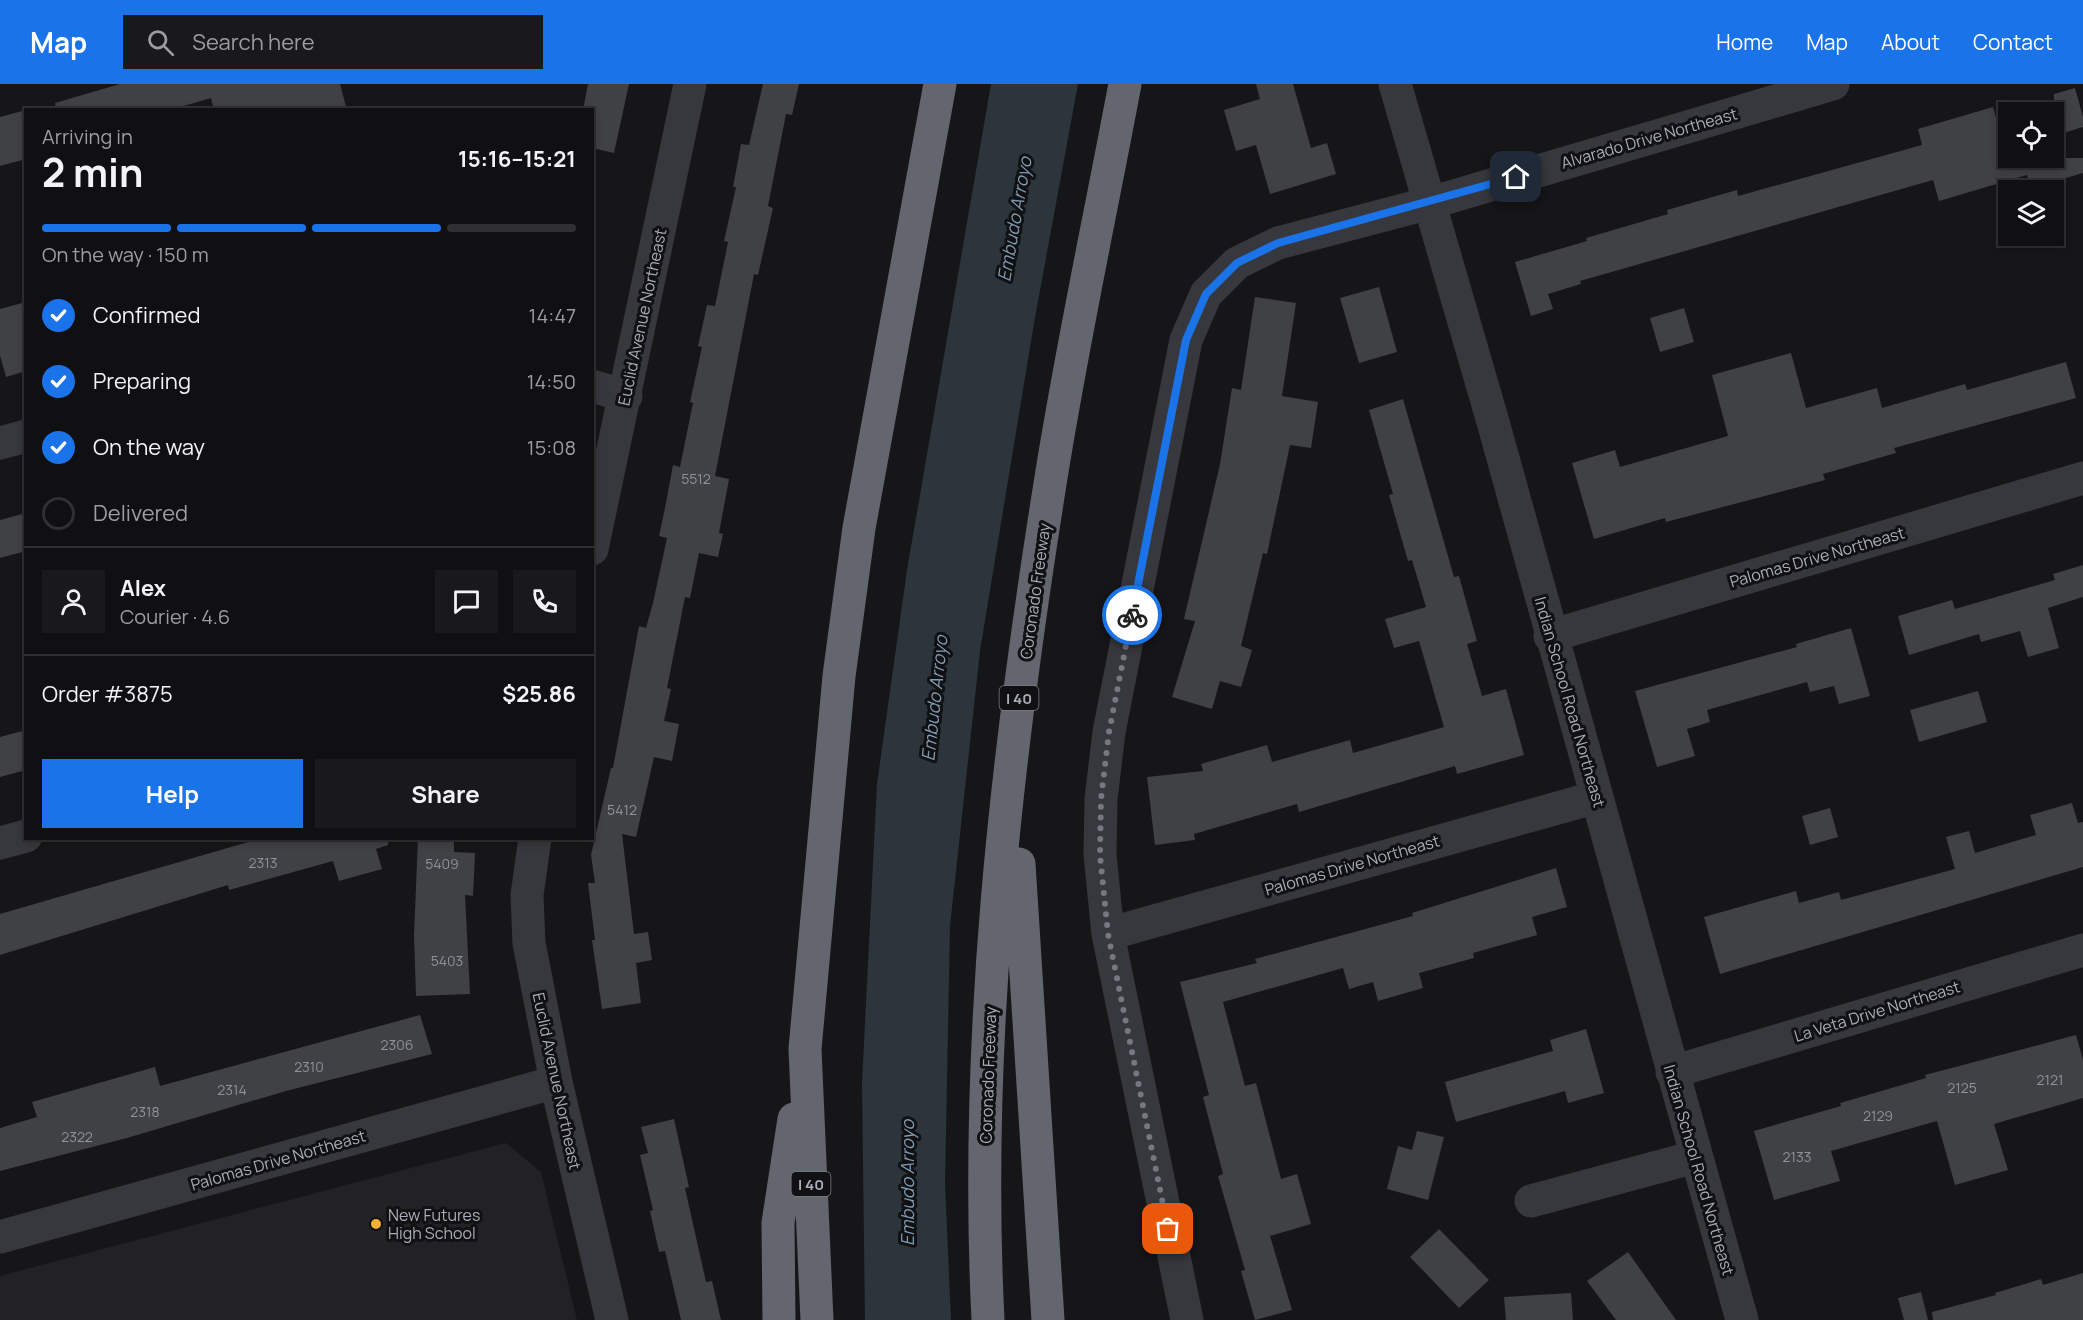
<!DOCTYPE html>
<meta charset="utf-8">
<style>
:root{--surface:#101012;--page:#19191b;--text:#f1f3f6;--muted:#9c9d9f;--line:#303032;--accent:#1a73e8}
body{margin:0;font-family:Manrope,sans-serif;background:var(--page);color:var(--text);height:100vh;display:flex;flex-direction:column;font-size:22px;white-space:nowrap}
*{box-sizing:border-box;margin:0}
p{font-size:20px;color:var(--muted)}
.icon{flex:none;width:33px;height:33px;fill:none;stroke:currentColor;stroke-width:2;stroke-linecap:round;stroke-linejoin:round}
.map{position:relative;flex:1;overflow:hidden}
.sheet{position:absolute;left:24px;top:24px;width:570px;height:732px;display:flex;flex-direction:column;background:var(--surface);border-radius:0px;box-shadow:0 3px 9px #0003,0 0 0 2px var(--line)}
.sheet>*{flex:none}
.tools{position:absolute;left:1998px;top:18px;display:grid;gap:12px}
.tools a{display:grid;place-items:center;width:66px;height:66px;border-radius:0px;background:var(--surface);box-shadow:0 3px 9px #0003,0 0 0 2px var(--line);font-size:30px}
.pin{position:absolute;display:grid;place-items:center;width:51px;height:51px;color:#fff;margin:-26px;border-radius:12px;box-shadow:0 3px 9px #0006}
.courier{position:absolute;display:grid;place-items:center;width:60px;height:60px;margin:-30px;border:4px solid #1a73e8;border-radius:50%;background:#fff;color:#222;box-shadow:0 2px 8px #0007}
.headline em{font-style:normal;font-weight:700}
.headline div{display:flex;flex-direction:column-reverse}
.headline{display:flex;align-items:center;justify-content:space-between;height:102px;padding:0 18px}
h1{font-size:39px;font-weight:700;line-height:45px}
.bar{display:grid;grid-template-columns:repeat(4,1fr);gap:9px 6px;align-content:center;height:72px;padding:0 18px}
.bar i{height:8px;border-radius:4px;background:var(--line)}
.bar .on{background:var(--accent)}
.bar p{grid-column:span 4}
.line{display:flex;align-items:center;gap:15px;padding:0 18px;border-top:2px solid var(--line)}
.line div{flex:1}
.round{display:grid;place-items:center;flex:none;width:63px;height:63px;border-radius:0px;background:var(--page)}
ol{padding:0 18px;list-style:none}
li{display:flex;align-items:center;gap:18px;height:66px}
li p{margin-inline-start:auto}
li .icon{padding:6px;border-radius:50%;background:var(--accent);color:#fff;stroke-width:4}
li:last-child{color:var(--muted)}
li i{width:33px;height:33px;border:3px solid var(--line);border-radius:50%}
.primary-button{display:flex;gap:12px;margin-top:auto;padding:12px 18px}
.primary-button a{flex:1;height:69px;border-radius:0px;background:var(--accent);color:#fff;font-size:24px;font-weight:700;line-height:69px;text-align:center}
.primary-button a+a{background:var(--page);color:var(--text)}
header{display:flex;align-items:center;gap:36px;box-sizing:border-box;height:84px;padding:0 30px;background:var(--accent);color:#fff}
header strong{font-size:28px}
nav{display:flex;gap:33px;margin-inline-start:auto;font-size:21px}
.search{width:420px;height:54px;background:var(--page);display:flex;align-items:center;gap:15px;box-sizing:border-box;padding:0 21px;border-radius:0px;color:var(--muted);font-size:22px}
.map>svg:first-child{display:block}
.built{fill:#222225}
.water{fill:#2c353c}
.building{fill:#404145}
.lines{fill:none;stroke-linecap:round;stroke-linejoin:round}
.minor{stroke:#37383d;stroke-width:33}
.highway{stroke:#63666e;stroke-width:33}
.done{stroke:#757880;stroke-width:6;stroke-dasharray:0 10.8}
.route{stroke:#1a73e8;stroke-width:8}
.poi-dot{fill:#f2b134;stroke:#111113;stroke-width:2}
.labels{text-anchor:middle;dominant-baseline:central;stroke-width:6;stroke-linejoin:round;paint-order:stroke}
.number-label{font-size:14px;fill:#8e929b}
.shield{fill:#111113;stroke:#7b7e86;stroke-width:1.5}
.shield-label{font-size:15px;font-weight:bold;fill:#a8adb8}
.street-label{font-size:16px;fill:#a8adb8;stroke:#111113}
.poi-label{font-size:16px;fill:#a8adb8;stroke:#111113;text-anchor:start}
.water-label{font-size:18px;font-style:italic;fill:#7f9bb3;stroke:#111113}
</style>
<header>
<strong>Map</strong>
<div class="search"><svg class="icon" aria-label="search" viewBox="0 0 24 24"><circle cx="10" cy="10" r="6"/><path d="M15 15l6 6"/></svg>Search here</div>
<nav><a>Home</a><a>Map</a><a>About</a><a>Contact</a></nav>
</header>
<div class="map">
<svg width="2083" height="1236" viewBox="0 0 2083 1236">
<rect width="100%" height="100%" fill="#161618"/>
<path class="built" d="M506,1059L541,1088L577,1236H0V1192Z"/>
<path class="water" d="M991,0H1078L1034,239L980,567L950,842L945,1100L951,1236H865L862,999L877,700L907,486Z"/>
<path class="building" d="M120,0H340L347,26H214L211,14L170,26H56L55,19Z
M588,0H629L614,69L592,64V26H583Z
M763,0H799L792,31L786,30L768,122L773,124L758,191L754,190L715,392L729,395L719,449L723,450L718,473L699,469L690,514L685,513L667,604L671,605L664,637L679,640L672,677L654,673L636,753L622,750L634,850L648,848L652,876L636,879L641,919L602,925L592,856H595L588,799H595L591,771L611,684H613L639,542L646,544L653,519L667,454L659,452L665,424L673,381L680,383L693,319L690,318L702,263L698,262L707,221L715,222L728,158L724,157L736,103H733L741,60L749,61Z
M1256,0H1293L1311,64L1327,59L1336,90L1270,110L1256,61L1236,67L1224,26L1260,15Z
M2075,4L2083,33V43L2054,52V10Z
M1993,23L2007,74H2083V89L2031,104L2027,91L1939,117L1933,96L1580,197L1581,200L1548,210L1553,225L1531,232L1515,178L1587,157L1586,154L1668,130L1667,126L1737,106L1738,112L1922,61L1918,45Z
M26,26V75L0,82V33Z
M1379,203L1397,268L1359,279L1340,214Z
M1255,213L1296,219L1282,312L1318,318L1311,364L1290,361L1267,470L1263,469L1241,562L1252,566L1241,603L1220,597L1212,625L1172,613L1195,537L1184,535L1220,380L1232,304L1241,306Z
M26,218V287L6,293L0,271V225Z
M1684,224L1694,258L1660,268L1650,234Z
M1791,269L1806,324L1877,304L1882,324L1965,300L1967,306L2066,278L2076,314L1894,364L1896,369L1823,390L1825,396L1666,438L1665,434L1594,455L1572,379L1615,366L1620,383L1728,352L1712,291Z
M1403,315L1454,493L1459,492L1477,557L1467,560L1482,612L1506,605L1524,671L1457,690L1455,682L1299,728L1297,720L1194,750L1195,756L1155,761L1147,693L1203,687L1201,680L1267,661L1272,678L1350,656L1353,669L1444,643L1419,557L1394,564L1385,535L1426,523L1412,476L1408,477L1389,411L1393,410L1369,326Z
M26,429V467L0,474V436Z
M2083,481V513L2048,524L2059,564L2028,573L2020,547L1981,558L1979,550L1909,571L1898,532L1952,516L1955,525L2055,496L2053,490Z
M1851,544L1870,612L1839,620L1834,602L1810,608L1807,598L1707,626L1710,638L1687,645L1695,672L1657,683L1635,607L1797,563L1796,560Z
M1978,607L1987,638L1919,658L1910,626Z
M26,646V686L0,693V653Z
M2072,719L2078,739L2083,738V783L1720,890L1704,833L1796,807L1799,819L1839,808L1841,816L1955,785L1946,753L1969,747L1975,769L2036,751L2030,731Z
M1830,724L1838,753L1810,761L1802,732Z
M262,754H388V761L376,765L382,785L339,797L333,777L229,806L228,801L0,871V830Z
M418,754H454V768L475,769L473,812L465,811L470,910L416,912L414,852Z
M1556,784L1567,823L1532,833L1537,851L1473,869L1474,874L1419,889L1423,904L1378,917L1373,898L1349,905L1343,884L1223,918L1245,1002L1256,999L1281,1095L1297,1090L1311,1140L1270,1152L1292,1226L1255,1236L1241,1187L1245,1186L1218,1092L1223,1090L1203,1013L1209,1011L1180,898L1257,879L1255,875L1413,832L1412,829Z
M420,931L432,970L286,1007L127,1054L0,1087V1044L37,1033L32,1018L155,983L160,1002Z
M1586,945L1604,1009L1568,1019L1565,1007L1456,1038L1445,998L1553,967L1550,956Z
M2076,951L2083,976V1014L1994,1040L2008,1086L1955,1101L1937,1037L1831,1067L1840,1097L1774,1116L1754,1047L1841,1022L1840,1019L1926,994L1925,991Z
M674,1035L689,1103L685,1104L706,1198L712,1197L721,1236H681L665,1167L659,1168L650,1127L653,1126L640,1071L648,1069L641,1043Z
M1417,1047L1444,1053L1428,1116L1387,1105L1398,1062L1412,1066Z
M1439,1145L1489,1196L1459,1224L1410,1173Z
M1628,1168L1676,1236H1616L1587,1197Z
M2083,1189V1236H1933L1932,1228L1996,1211L1995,1209L2041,1195L2043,1201Z
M1921,1208L1928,1236H1904L1898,1214Z
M1571,1209L1573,1236H1506L1504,1213Z"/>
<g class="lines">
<path class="minor" d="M1395,0L1493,338L1742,1236
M592,302L626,312
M0,359L26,352
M592,465L690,0
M1550,552L2083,394
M535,754L527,811L529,859L556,998L612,1236
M0,759L26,752
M1108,850L1597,713
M1672,988L2083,866
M1531,1117L1695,1073
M0,1153L556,998
M1187,1236L1108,850L1100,771L1101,715L1109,648L1186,256L1206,210L1237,179L1278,159L1430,119L1833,0"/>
<path class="highway" d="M1019,780L1048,1236
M779,1236L778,1139L794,1035
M817,1236L805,965L839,592L859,444L940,0
M988,1236C974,957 1006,675 1050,400C1071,266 1100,133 1125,0"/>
</g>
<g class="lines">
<path class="done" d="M1132,531L1109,648L1101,715L1100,771L1108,850L1168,1145"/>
<path class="route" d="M1132,531L1186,256L1206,210L1237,179L1278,159L1516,93"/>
</g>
<circle class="poi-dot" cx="376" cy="1140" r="6"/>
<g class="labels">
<g class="number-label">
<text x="696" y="394">5512</text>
<text x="622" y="725">5412</text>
<text x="263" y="778">2313</text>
<text x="442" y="779">5409</text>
<text x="447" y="876">5403</text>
<text x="397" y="960">2306</text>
<text x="309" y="982">2310</text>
<text x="2050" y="995">2121</text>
<text x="1962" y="1003">2125</text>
<text x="232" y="1005">2314</text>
<text x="145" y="1027">2318</text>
<text x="1878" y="1031">2129</text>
<text x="77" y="1052">2322</text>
<text x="1797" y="1072">2133</text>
</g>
<g class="shield">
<rect x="999.5" y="602" width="39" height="24" rx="4.5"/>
<rect x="791.5" y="1088" width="39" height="24" rx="4.5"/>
</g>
<g class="shield-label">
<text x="1019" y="614">I 40</text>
<text x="811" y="1100">I 40</text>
</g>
<g class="street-label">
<text transform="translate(1649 54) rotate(-16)">Alvarado Drive Northeast</text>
<text transform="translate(642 233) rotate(-78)">Euclid Avenue Northeast</text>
<text transform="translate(1817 473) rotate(-16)">Palomas Drive Northeast</text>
<text transform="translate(1035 507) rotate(-82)">Coronado Freeway</text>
<text transform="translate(1570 618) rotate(74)">Indian School Road Northeast</text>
<text transform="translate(1352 781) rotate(-16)">Palomas Drive Northeast</text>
<text transform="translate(1877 927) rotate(-17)">La Veta Drive Northeast</text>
<text transform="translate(988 991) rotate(-88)">Coronado Freeway</text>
<text transform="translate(557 997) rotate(78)">Euclid Avenue Northeast</text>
<text transform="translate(278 1076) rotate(-16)">Palomas Drive Northeast</text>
<text transform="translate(1699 1086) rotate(74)">Indian School Road Northeast</text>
</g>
<g class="poi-label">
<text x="388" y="1131">New Futures<tspan x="388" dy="18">High School</tspan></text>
</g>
<g class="water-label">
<text transform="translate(1014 135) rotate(-80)">Embudo Arroyo</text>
<text transform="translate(934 614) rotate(-84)">Embudo Arroyo</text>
<text transform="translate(907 1099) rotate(-90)">Embudo Arroyo</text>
</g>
</g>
</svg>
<div class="tools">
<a><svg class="icon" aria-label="locate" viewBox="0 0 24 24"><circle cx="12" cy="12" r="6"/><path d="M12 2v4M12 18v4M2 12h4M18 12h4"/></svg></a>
<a><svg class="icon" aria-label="layers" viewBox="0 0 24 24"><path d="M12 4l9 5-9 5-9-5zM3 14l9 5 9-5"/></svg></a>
</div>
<div class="pin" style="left:1168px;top:1145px;background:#ea580c"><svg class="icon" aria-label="bag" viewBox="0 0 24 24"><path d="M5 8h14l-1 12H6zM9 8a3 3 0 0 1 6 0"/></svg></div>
<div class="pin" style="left:1516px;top:93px;background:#1f2937"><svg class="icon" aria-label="home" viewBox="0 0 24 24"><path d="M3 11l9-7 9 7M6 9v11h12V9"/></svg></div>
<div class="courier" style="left:1132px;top:531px"><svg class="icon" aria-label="bike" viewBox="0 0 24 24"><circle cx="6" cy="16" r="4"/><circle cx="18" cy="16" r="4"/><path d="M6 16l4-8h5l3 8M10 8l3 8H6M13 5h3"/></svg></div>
<section class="sheet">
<div class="headline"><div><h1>2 min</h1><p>Arriving in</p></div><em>15:16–15:21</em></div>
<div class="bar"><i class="on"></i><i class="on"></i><i class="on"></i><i></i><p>On the way · 150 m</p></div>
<ol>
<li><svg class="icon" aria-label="check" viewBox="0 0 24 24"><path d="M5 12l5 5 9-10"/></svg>Confirmed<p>14:47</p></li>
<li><svg class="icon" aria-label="check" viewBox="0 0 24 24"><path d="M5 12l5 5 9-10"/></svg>Preparing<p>14:50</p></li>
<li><svg class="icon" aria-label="check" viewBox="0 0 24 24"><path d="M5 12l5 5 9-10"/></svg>On the way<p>15:08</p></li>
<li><i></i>Delivered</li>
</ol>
<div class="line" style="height:108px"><a class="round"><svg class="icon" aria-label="person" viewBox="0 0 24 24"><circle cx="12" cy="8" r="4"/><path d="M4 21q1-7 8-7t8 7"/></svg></a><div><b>Alex</b><p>Courier · 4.6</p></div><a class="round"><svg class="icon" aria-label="chat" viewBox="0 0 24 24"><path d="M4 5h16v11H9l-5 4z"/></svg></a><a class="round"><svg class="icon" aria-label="phone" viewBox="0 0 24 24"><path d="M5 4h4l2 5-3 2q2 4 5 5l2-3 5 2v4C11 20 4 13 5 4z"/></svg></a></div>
<div class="line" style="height:78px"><div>Order #3875</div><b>$25.86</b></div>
<div class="primary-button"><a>Help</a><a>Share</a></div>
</section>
</div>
